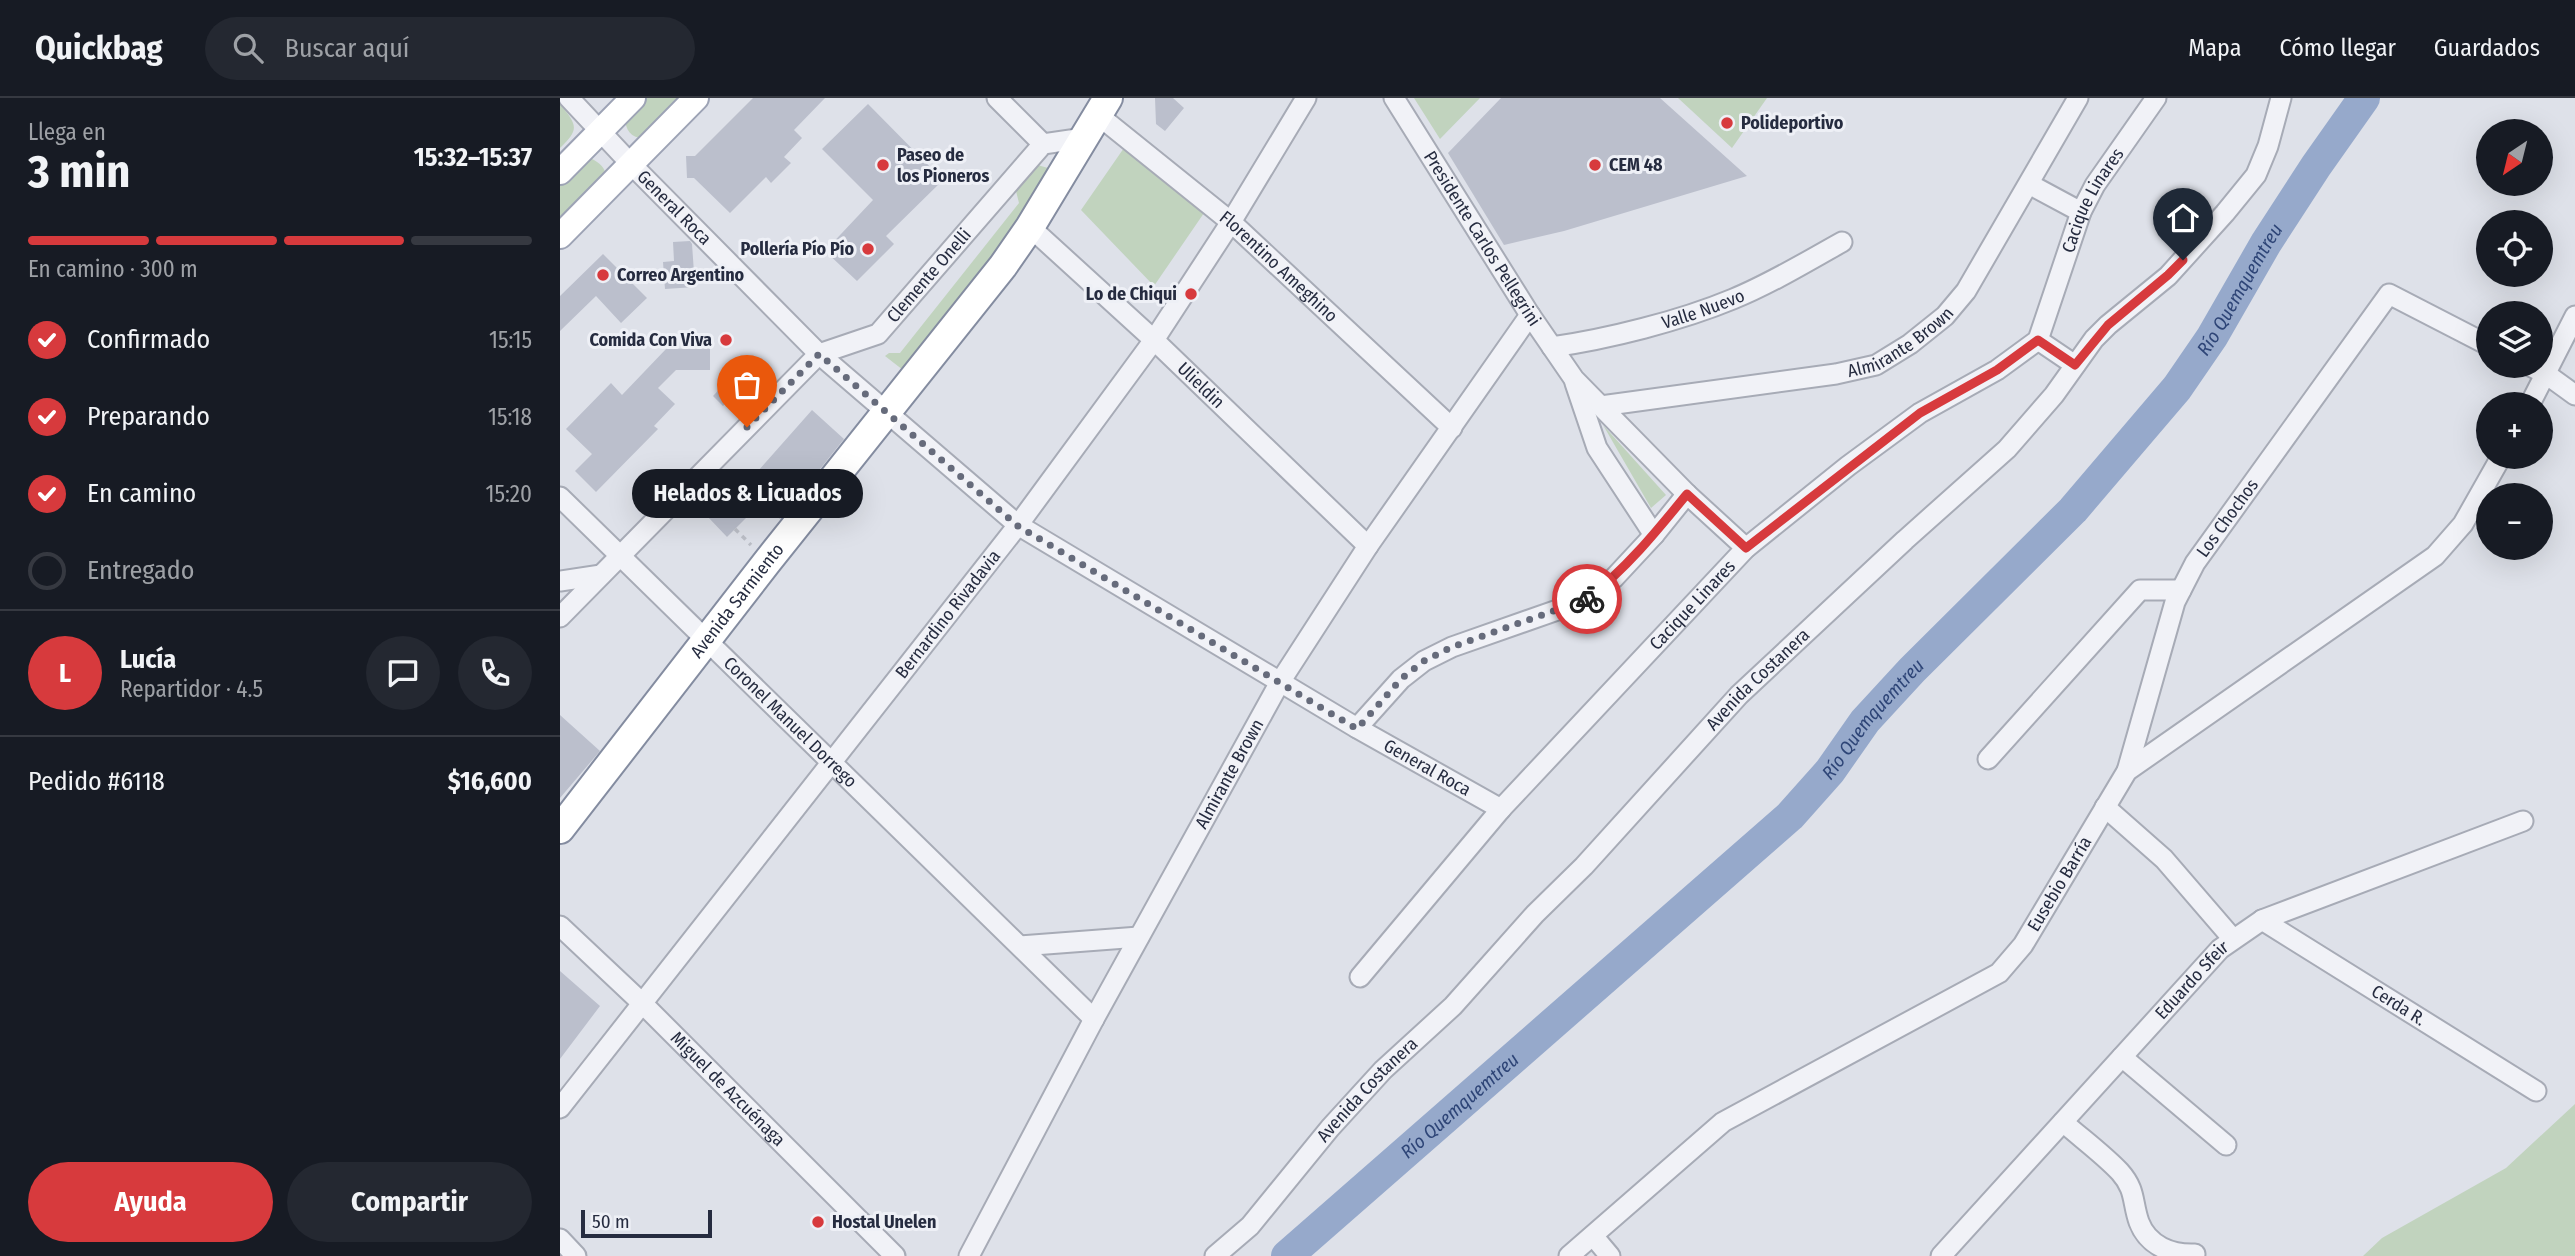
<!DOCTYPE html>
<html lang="es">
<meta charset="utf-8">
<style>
:root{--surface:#171b24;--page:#242831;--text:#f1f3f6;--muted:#9ea1a6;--line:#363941;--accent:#d73a3d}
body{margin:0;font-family:"Fira Sans Condensed",sans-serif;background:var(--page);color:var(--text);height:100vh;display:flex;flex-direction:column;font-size:26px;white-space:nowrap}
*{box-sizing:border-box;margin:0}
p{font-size:23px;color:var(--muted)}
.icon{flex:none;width:38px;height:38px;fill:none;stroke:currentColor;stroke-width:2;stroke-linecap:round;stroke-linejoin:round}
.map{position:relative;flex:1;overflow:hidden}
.drawer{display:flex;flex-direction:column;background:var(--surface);width:560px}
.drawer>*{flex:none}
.needle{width:46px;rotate:215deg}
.tools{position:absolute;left:1916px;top:21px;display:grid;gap:14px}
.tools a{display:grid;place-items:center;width:77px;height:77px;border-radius:50%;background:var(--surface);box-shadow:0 7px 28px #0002;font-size:35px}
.scale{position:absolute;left:21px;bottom:18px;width:131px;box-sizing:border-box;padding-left:7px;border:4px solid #262c40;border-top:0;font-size:19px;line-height:24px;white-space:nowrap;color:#262c40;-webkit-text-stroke:5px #eef0f6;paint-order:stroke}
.pin{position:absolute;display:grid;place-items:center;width:60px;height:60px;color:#fff;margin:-72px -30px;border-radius:50% 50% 50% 0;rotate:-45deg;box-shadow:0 0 7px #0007}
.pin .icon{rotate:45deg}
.courier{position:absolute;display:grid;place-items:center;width:70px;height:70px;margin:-35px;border:5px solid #d73a3d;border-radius:50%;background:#fff;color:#222;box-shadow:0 2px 9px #0007}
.bubble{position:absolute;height:49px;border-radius:24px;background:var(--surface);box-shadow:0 7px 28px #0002;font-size:23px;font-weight:700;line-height:49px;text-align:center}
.summary em{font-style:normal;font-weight:700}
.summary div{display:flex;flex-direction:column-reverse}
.summary{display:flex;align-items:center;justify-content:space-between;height:119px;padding:0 28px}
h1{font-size:46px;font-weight:700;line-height:52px}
.bar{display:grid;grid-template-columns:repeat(4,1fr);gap:10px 7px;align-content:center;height:84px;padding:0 28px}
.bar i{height:9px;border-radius:5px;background:var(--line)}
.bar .on{background:var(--accent)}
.bar p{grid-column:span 4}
.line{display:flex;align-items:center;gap:18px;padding:0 28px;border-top:2px solid var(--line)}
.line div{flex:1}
.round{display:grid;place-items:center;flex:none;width:74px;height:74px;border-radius:37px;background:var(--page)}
ol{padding:0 28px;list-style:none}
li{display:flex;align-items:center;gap:21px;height:77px}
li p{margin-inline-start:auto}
li .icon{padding:7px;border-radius:50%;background:var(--accent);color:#fff;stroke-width:4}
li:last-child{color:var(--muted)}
li i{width:38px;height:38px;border:4px solid var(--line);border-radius:50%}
.primary-button{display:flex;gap:14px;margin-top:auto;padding:14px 28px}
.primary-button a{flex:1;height:80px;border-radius:42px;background:var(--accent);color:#fff;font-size:28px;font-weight:700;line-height:80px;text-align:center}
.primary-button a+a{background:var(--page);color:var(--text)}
header{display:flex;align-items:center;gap:42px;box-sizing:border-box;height:98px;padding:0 35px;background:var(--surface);border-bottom:2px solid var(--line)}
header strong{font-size:33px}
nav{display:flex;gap:38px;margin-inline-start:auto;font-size:24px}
.search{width:490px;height:63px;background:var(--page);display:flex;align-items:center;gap:18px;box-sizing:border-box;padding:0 24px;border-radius:38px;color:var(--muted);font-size:26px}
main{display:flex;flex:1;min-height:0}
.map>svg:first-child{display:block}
.green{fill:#c1d3be}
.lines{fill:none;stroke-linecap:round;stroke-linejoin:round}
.river{stroke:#96a9cb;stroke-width:32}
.building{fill:#bbbfcc}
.minor-casing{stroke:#a7abb6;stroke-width:23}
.major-casing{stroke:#9da3b5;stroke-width:28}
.highway-casing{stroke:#848ca0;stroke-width:32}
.path{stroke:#bcbfc7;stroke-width:3.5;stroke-dasharray:5 5;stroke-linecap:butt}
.minor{stroke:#f1f2f7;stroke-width:19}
.major{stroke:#fff;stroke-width:24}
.highway{stroke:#fff;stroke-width:28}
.done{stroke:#666b7b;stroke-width:7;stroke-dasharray:0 12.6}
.route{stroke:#d73a3d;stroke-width:9}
.poi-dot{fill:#d73a3d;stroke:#eef0f6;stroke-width:2.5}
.labels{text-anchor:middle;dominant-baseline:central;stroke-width:6;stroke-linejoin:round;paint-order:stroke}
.poi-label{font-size:18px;font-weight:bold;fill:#262c40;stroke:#eef0f6;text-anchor:start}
.street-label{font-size:18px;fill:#262c40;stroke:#eef0f6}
.water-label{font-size:19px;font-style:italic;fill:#2e4577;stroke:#eef0f6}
</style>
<header>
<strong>Quickbag</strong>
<div class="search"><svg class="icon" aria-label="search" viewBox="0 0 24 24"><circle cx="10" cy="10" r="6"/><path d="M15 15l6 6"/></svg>Buscar aquí</div>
<nav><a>Mapa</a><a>Cómo llegar</a><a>Guardados</a></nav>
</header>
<main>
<section class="drawer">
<div class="summary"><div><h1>3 min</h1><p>Llega en</p></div><em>15:32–15:37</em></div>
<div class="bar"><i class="on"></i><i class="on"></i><i class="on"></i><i></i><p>En camino · 300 m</p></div>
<ol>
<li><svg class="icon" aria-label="check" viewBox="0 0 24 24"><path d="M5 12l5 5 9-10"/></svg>Confirmado<p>15:15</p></li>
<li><svg class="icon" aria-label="check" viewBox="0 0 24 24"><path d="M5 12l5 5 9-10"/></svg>Preparando<p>15:18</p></li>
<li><svg class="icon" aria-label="check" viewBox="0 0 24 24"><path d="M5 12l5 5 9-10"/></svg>En camino<p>15:20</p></li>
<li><i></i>Entregado</li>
</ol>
<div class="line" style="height:126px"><b class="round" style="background:var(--accent);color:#fff">L</b><div><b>Lucía</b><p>Repartidor · 4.5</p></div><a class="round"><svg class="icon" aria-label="chat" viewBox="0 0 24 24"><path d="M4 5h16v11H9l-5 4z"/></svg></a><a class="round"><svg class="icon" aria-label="phone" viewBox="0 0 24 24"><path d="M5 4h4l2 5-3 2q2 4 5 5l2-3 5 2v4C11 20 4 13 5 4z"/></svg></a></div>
<div class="line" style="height:91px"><div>Pedido #6118</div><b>$16,600</b></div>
<div class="primary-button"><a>Ayuda</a><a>Compartir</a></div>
</section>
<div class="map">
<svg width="2015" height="1158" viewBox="0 0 2015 1158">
<rect width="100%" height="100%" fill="#dee1e9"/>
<path class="green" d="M80,0H129L86,40C72,41 65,33 65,19Z
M854,0H920L880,41Z
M1118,0H1207L1172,50Z
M0,6C17,27 20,31 0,50Z
M566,47L644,115L594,188L521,112Z
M30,60C40,65 46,69 46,81L0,130V82Z
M474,66L488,70L494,77L477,103L343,272L325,258L329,255H340L459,105L455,89Z
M1043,327L1106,397L1091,410Z
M2015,1006V1158H1803L1822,1140L1946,1070Z"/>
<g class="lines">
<path class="river" id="s1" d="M727,1158L1230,718L1270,673L1305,623L1352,572L1513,412L1617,290L1652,239L1706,145L1756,68L1804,0"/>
</g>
<path class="building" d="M193,0H265L234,32L242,40L224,59L231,65L211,85L206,79L170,115L134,80H127L126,58H135Z
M595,0H613L624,10L605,33L596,26Z
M941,0H1100L1187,78L1004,133L944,147L888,55Z
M308,6L383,82L326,138L334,146L297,183L265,153L313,102L262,51Z
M130,143L132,146L135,189L105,191L103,164L114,163L113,144Z
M43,156L87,200L61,225L36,198L0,233V198Z
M150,250V272H116L98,290L115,306L94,328L98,331L36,394L15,373L32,356L6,331L51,285L62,297L106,251Z
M173,277L184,288L163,308L153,298Z
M252,312L284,341L220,421L203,403L167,439L148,419L171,397L174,400Z
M0,617L40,653L0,700Z
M0,873L40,908L0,961Z"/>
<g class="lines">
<g class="minor-casing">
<g id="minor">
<path id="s2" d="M9,0L71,66L259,256L458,427L797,630L941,711"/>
<path d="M437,0L483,46"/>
<path id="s3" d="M834,0L970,217L1014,281L1127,396L1186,450"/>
<path id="s4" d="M538,17L671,124L892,330"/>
<path d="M1469,86L1521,114"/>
<path id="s5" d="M470,129L594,242L808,448"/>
<path d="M1478,242L1515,267"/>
<path id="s6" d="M992,249C1048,241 1120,223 1173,201C1210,186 1246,164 1282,144"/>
<path d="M1970,268L1986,276L2015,297"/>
<path d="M1015,285L1037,350L1094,437"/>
<path d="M1970,306L2015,218"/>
<path id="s7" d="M1041,308L1276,276L1316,267L1350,246L1385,218L1406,193L1518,0"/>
<path id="s8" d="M0,399L534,921"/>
<path d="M0,483L41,477"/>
<path id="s9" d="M0,519L259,256L318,236L483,46L524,40"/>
<path d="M797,630L841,581L864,563L892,549L1026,502L1054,480L1094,437L1127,396"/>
<path d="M1428,661L1580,492H1621"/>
<path id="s10" d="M1567,673L1615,504L1635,465L1829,196L1928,247"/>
<path d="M1545,709L1604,761L1673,841"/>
<path id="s11" d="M1702,822L1976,993"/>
<path id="s12" d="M0,828L83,906L335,1158"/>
<path d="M460,848L579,839"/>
<path id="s13" d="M800,879L941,711L1186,450L1288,368L1360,315L1437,272L1478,242L1521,114L1535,87L1596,0"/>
<path d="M1562,959L1666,1047"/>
<path id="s14" d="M0,1010L458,427L594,242L671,124L746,0"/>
<path d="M1503,1024C1521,1040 1543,1056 1560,1074C1576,1092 1572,1104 1579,1124C1588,1148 1612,1157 1635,1156"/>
<path d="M1034,1139L1050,1158"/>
<path d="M0,1141L16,1158"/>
<path id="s15" d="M409,1158L534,921L720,584L808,448L970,217"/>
<path id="s16" d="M655,1158L690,1128L770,1030L823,972L893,908L975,816L1024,768L1179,597L1345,442L1447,351L1494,297L1534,241L1548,227L1608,178L1665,115L1696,77L1708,48L1721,0"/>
<path id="s17" d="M1009,1158L1163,1024L1439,875L1463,847L1567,673L1875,458L1903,426L1941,359"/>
<path id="s18" d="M1381,1158L1660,851L1702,822L1963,723"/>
</g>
</g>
<g class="major-casing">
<path id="major" d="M0,74L73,0
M0,138L136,0"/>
</g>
<g class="highway-casing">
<g id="highway">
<path id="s19" d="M0,731L207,464L443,168L470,129L548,0"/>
</g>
</g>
<path class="path" d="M175,431L191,447"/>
<use href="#minor" class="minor"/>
<use href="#major" class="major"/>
<use href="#highway" class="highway"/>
</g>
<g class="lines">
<path class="done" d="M187,329L259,256L458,428L797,631L841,581L864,563L892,549L1027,501"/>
<path class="route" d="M1027,501C1066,471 1096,434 1127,396L1186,450L1360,315L1437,272L1478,242L1515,267L1548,227L1608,177L1623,162"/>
</g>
<g class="poi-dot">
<circle cx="1167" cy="25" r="7"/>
<circle cx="323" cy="67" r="7"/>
<circle cx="1035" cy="67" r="7"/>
<circle cx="308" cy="151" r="7"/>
<circle cx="43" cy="177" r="7"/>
<circle cx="631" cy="196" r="7"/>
<circle cx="166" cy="242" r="7"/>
<circle cx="258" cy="1124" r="7"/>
</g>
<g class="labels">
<g class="poi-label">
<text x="1181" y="25">Polideportivo</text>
<text x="337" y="57">Paseo de<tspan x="337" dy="21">los Pioneros</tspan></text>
<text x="1049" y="67">CEM 48</text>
<text x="294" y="151" text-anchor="end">Pollería Pío Pío</text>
<text x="57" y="177">Correo Argentino</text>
<text x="617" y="196" text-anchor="end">Lo de Chiqui</text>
<text x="152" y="242" text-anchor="end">Comida Con Viva</text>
<text x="272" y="1124">Hostal Unelen</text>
</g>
<g class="street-label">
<text stroke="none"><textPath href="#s13" startOffset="1087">Cacique Linares</textPath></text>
<text stroke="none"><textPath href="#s2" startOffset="152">General Roca</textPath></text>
<text stroke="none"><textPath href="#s3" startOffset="166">Presidente Carlos Pellegrini</textPath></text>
<text stroke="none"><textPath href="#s4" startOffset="236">Florentino Ameghino</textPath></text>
<text stroke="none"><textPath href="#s9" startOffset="509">Clemente Onelli</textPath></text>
<text stroke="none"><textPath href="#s6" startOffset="156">Valle Nuevo</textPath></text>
<text stroke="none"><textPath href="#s7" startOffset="310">Almirante Brown</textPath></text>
<text stroke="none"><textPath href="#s5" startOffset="233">Ulieldin</textPath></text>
<text stroke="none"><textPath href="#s10" startOffset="275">Los Chochos</textPath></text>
<text stroke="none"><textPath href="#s19" startOffset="289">Avenida Sarmiento</textPath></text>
<text stroke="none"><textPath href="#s13" startOffset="499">Cacique Linares</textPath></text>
<text stroke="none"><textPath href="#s14" startOffset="628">Bernardino Rivadavia</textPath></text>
<text stroke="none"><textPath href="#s16" startOffset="793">Avenida Costanera</textPath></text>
<text stroke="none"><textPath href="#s8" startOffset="322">Coronel Manuel Dorrego</textPath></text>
<text stroke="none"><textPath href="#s2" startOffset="1096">General Roca</textPath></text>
<text stroke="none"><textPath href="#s15" startOffset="548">Almirante Brown</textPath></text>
<text stroke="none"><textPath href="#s17" startOffset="626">Eusebio Barría</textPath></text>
<text stroke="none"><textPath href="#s18" startOffset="373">Eduardo Sfeir</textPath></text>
<text stroke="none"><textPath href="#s11" startOffset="161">Cerda R.</textPath></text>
<text stroke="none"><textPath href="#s12" startOffset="234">Miguel de Azcuénaga</textPath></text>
<text stroke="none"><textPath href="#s16" startOffset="226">Avenida Costanera</textPath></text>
</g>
<g class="water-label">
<text stroke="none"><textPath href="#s1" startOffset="1363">Río Quemquemtreu</textPath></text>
<text stroke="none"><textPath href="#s1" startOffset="796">Río Quemquemtreu</textPath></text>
<text stroke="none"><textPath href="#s1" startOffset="229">Río Quemquemtreu</textPath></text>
</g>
</g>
</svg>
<div class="tools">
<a><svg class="needle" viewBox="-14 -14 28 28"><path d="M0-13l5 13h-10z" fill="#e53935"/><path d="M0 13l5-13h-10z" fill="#9ea1a6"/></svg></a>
<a><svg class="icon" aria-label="locate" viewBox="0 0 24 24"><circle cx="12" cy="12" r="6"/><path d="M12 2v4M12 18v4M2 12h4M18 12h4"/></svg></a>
<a><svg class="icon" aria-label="layers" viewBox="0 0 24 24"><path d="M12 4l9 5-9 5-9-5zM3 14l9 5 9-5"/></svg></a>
<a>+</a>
<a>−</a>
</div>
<div class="scale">50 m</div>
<div class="pin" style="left:187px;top:329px;background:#ea580c"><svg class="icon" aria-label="bag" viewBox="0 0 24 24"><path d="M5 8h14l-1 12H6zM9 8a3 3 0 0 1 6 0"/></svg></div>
<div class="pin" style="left:1623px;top:162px;background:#1f2937"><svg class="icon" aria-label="home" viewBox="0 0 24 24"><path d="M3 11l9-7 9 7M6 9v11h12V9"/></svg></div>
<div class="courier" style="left:1027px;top:501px"><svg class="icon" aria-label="bike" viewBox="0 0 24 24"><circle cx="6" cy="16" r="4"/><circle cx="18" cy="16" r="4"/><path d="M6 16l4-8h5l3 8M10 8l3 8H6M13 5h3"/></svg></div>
<div class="bubble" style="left:72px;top:371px;width:231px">Helados &amp; Licuados</div>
</div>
</main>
